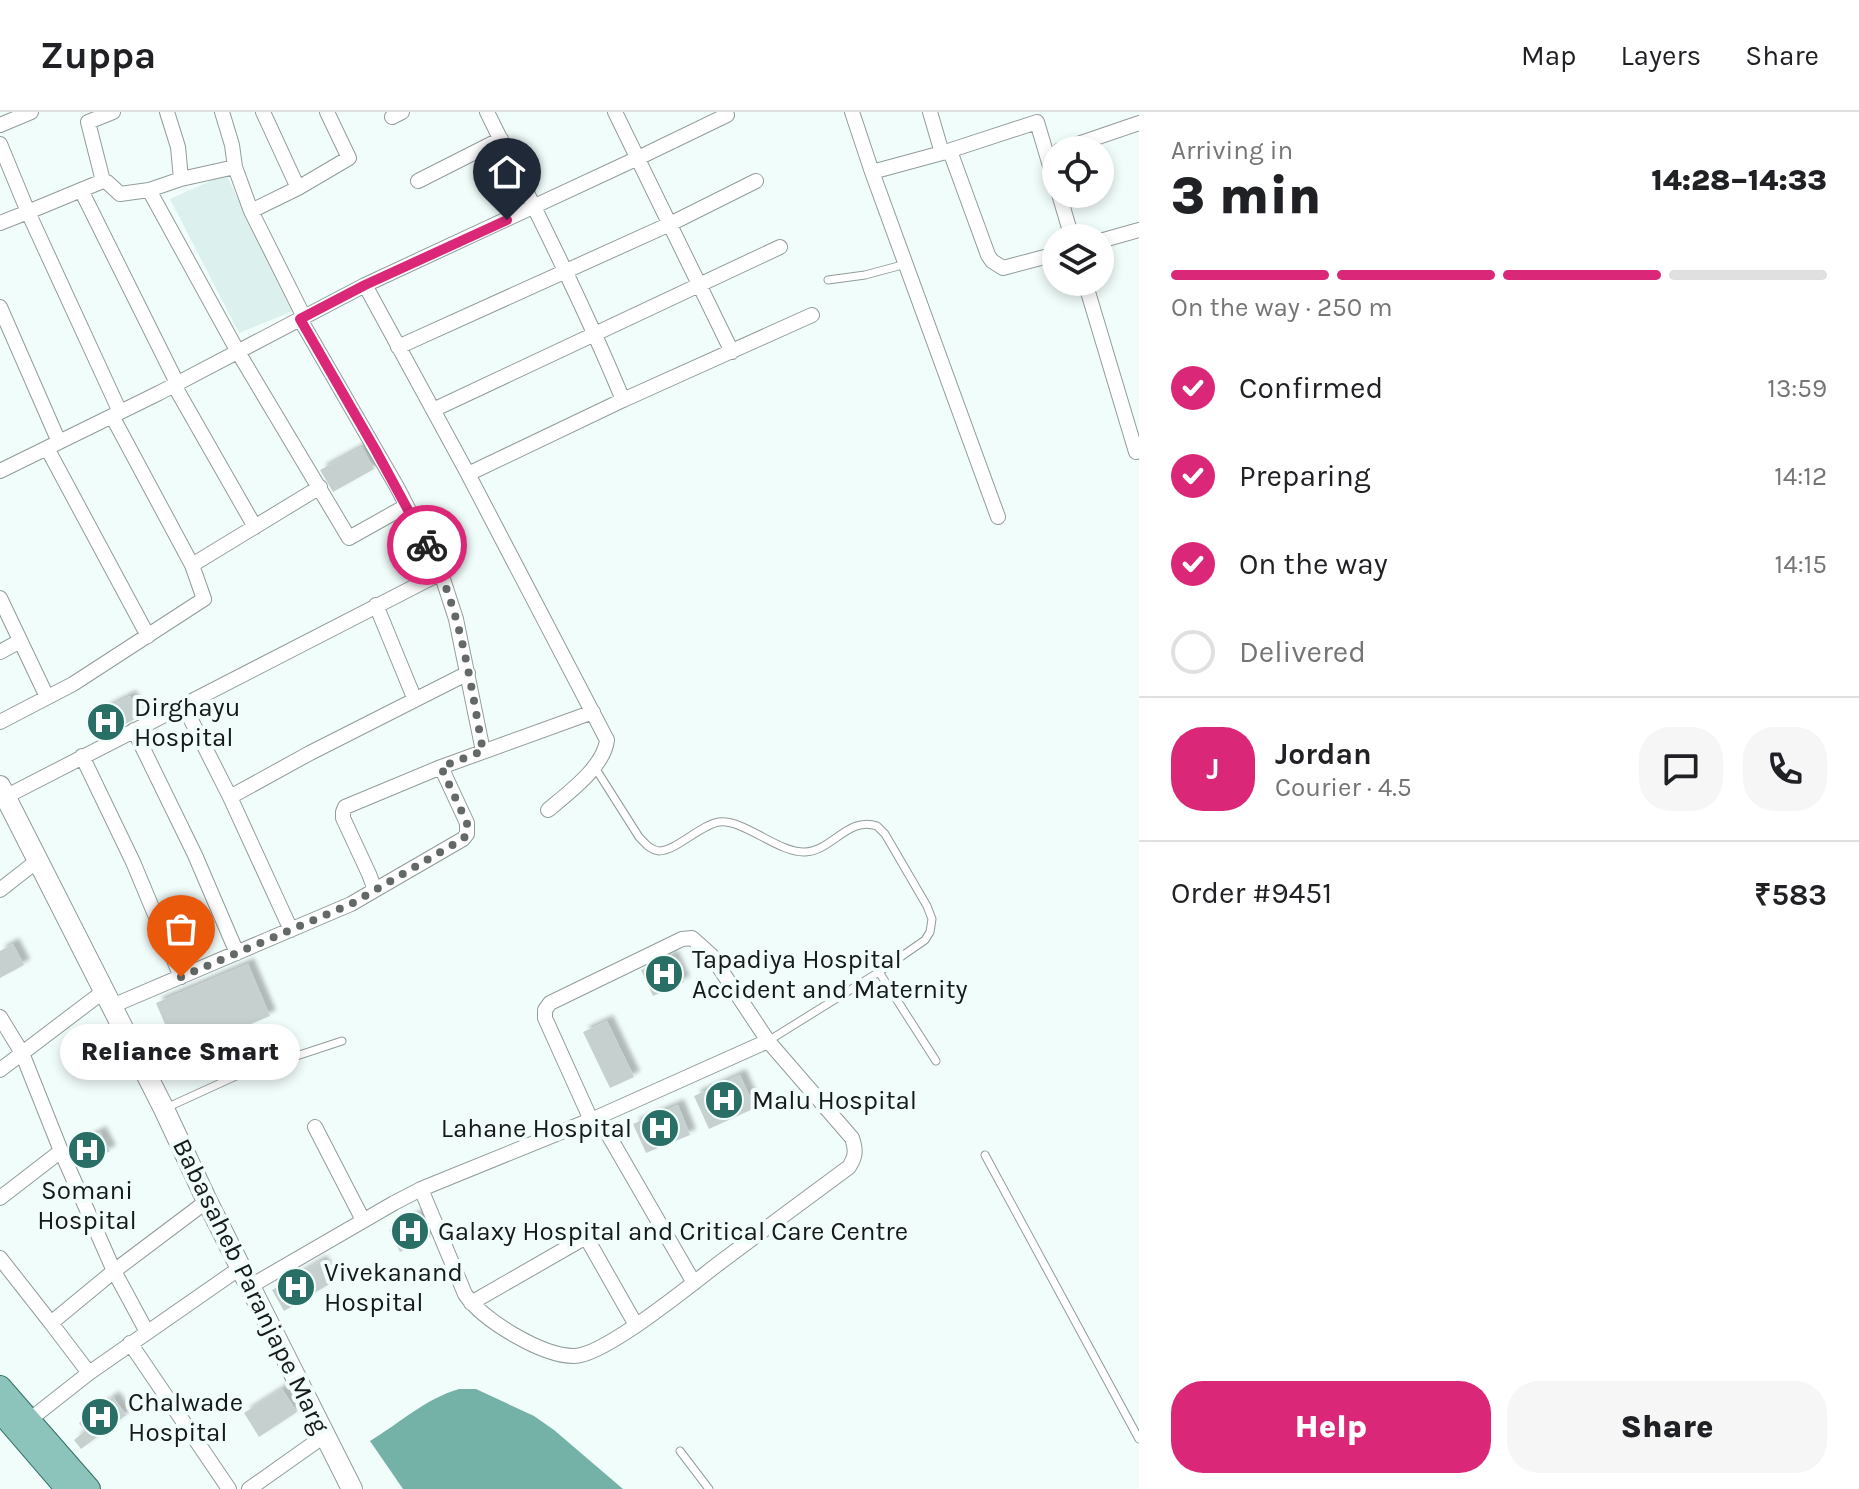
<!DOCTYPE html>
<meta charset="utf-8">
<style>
:root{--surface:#fff;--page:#f6f6f6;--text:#202124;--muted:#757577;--line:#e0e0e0;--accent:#db2777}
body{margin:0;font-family:Karla,sans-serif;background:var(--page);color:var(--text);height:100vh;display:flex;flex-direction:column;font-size:30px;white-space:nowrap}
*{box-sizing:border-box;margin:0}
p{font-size:26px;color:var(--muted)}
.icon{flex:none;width:44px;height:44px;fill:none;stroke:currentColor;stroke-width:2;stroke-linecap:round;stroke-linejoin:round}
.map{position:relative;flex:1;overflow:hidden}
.drawer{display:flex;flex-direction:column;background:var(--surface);width:720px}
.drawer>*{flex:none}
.fabs{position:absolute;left:1042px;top:24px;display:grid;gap:16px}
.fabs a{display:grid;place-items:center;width:72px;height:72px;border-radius:50%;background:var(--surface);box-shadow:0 4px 12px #0003;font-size:40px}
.pin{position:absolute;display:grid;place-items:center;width:68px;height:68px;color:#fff;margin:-82px -34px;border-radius:50% 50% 50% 0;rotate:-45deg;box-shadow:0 0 8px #0007}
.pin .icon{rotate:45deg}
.courier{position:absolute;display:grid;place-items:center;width:80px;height:80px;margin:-40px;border:6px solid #db2777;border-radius:50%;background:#fff;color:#222;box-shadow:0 2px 10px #0007}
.bubble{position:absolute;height:56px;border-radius:28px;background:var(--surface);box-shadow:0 4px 12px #0003;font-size:26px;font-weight:800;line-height:56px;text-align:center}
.overview em{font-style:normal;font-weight:800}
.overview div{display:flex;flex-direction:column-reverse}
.overview{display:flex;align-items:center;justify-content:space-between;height:136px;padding:0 32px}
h1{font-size:52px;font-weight:800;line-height:60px}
.bar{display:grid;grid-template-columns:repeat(4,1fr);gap:12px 8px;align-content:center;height:96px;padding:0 32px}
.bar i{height:10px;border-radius:6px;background:var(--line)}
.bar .active{background:var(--accent)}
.bar p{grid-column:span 4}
.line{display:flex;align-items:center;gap:20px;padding:0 32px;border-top:2px solid var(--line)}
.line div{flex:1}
.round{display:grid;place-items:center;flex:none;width:84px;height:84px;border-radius:32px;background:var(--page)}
ol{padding:0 32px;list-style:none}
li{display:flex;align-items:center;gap:24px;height:88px}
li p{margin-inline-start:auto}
li .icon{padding:8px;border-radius:50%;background:var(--accent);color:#fff;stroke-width:4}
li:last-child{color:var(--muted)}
li i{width:44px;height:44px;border:4px solid var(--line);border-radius:50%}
.primary-button{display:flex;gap:16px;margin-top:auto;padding:16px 32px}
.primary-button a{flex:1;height:92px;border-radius:32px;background:var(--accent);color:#fff;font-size:32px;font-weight:800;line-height:92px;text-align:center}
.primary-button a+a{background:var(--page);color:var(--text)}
header{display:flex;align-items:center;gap:48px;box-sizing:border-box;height:112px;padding:0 40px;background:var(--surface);border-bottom:2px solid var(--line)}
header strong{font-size:38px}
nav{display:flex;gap:44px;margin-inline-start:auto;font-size:28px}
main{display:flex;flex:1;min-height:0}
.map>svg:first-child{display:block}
.built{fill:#dcf1ed}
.water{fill:#74b2a7}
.building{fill:#c6d1cf;filter:url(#shadow)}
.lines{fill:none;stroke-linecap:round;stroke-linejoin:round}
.lane-casing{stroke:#919c9a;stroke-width:9}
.street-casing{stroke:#919c9a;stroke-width:16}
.secondary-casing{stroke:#919c9a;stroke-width:22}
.primary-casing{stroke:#316f65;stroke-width:24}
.lane{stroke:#fff;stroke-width:7}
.street{stroke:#fff;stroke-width:14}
.secondary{stroke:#fff;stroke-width:20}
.primary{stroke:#8cc4bc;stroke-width:22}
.done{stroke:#626967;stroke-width:8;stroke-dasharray:0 14.4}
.route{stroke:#db2777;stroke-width:10}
.labels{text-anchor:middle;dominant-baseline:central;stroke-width:8;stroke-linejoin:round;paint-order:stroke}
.poi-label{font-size:26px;fill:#151918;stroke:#f1fdfb;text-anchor:start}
.street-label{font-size:26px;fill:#151918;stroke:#f1fdfb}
</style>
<header>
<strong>Zuppa</strong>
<nav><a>Map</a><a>Layers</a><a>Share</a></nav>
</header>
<main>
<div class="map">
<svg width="1139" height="1377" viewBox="0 0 1139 1377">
<defs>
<filter id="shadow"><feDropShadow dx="6" dy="-6" stdDeviation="2" flood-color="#0004"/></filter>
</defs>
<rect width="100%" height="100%" fill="#f1fdfb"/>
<path class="built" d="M226,62L293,199L239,221L170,87Z"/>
<path class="water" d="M459,1277H476L534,1304L554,1318L623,1377H403L370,1329C400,1311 425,1287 459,1277Z"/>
<path class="building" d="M362,335L374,357L333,380L320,358Z
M130,584L141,604L98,626L87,606Z
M13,832L24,853L0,866V839Z
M672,844L684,870L653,884L641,858Z
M248,852L270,904L178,943L156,891Z
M607,909L634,965L610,976L583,920Z
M740,963L755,996L709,1017L694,984Z
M678,993L690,1023L646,1041L633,1012Z
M100,1020L110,1039L82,1054L71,1035Z
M420,1101L430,1125L400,1140L389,1118Z
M321,1149L333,1170L284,1199L272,1178Z
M282,1277L297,1300L259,1325L244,1301Z
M113,1285L126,1303L81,1337L74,1328L85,1319L79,1311Z"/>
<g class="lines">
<g class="lane-casing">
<path id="lane" d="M828,168L865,163L906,152
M594,654L639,725C645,731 650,738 659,739C676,739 700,713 719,710C744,707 778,741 805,740C832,739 848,704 877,714L885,722L927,794L932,807L930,820L925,828L879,860L768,929
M879,860L936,949
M166,996L236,964L342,929
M985,1043L1139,1327
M680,1339L709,1377"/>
</g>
<g class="street-casing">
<path id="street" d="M167,0L178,35L181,67
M222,0L232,33L235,55
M263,0L298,76L349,46L327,0
M487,0C534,95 582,189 623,288
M615,0L732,240
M852,0L872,60L942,41L1037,10L1056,74
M930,0L942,41
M727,3L638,46L365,173L468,362L623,288L812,203
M392,5L402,0
M0,13L31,0
M0,32L28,100L81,78L177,271
M1060,38L1139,11
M950,39L988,143L992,149L1003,156L1056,142
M872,60L998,405
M103,69L88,10L113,0
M418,69L501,27
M81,78L103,69L107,70L120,82L149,78L238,240L349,426L406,394
M149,78L181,67L235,55L251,99L304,205
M1059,82L1072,126
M251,99L298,76
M0,111L28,100L120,300
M1100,129L1139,118
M1085,170L1136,340
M0,195L59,330
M300,207L397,375L441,461L456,507L483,639
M398,235L670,112L756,69
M174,273L255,415
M433,298L780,135
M112,304L192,453
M47,336L148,524
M0,359L159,281L365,173
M468,362L607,628C604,655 568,681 548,698
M0,486L47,585
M376,493L415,588
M0,540L20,529
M183,592L230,685L310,641L468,561
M0,610L73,572L204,487L192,453L320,375
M134,618L195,743L237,841
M82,644L133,750L181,865
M5,685L441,461
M230,685L291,818
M0,778L37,749
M375,778L463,727L467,722V711L441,655
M112,894L351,792L375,778L369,762L343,706V700L345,695L441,655L593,600
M0,905L22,941L61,1039L114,1159L147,1220
M0,958L104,879
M598,1005L694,1171
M591,1008L545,906V898L550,891L682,827L692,826L711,843L768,929
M315,1015L363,1108
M0,1086L61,1039
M0,1146L51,1211L114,1159L207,1089
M249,1175L394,1091L421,1077L598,1005L768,929L852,1026C856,1038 856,1044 849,1055C807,1086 764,1118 722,1149C694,1170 605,1244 574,1244C542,1244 482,1208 465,1182L421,1077
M471,1191L586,1125L636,1213
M51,1211L89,1261
M130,1231L229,1377
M28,1309L89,1261L240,1156
M249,1377L324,1324"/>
</g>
<g class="secondary-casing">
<path id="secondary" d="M0,674L164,997L207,1089L352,1377"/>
</g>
<g class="primary-casing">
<path id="primary" d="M0,1275L89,1377
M0,1299L67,1377"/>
</g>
<use href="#lane" class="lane"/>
<use href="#street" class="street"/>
<use href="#secondary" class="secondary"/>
<use href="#primary" class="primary"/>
</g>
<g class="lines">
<path class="done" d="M181,865L351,792L463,727L467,722V711L441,655L483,639C470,570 461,496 427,433"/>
<path class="route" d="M427,433L375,337L300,207L365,173L507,108"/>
</g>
<defs>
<g id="hospital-disc" transform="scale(2)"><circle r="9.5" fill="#296f65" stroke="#f1fdfb"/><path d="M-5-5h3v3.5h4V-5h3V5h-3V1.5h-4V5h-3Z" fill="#fff"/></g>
</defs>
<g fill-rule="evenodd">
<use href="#hospital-disc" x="106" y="610"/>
<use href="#hospital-disc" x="664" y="862"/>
<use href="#hospital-disc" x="724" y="988"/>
<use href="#hospital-disc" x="660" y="1016"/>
<use href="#hospital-disc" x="87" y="1038"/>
<use href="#hospital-disc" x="410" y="1119"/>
<use href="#hospital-disc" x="296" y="1175"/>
<use href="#hospital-disc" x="100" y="1305"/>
</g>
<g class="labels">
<g class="poi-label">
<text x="134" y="595">Dirghayu<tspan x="134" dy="30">Hospital</tspan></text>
<text x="692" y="847">Tapadiya Hospital<tspan x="692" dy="30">Accident and Maternity</tspan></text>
<text x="752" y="988">Malu Hospital</text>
<text x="632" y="1016" text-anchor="end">Lahane Hospital</text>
<text x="87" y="1078" text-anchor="middle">Somani<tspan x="87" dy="30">Hospital</tspan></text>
<text x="438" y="1119">Galaxy Hospital and Critical Care Centre</text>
<text x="324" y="1160">Vivekanand<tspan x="324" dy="30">Hospital</tspan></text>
<text x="128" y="1290">Chalwade<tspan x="128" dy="30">Hospital</tspan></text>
</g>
<g class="street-label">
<text transform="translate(251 1174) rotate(64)">Babasaheb Paranjape Marg</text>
</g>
</g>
</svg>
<div class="fabs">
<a><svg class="icon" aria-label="locate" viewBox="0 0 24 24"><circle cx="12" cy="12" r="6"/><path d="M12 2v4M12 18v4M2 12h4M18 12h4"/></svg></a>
<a><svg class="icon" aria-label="layers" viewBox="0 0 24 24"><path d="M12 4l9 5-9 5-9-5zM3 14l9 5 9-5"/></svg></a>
</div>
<div class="pin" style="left:181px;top:865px;background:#ea580c"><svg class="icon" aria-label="bag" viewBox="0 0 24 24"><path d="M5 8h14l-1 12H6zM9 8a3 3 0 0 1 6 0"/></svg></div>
<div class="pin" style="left:507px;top:108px;background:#1f2937"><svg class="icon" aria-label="home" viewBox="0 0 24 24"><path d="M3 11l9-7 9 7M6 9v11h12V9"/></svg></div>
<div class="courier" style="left:427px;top:433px"><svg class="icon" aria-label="bike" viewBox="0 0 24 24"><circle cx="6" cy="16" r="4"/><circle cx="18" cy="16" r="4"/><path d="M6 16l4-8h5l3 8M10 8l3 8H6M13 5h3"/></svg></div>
<div class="bubble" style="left:60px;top:912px;width:240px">Reliance Smart</div>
</div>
<section class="drawer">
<div class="overview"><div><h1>3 min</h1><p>Arriving in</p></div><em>14:28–14:33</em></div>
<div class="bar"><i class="active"></i><i class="active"></i><i class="active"></i><i></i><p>On the way · 250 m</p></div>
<ol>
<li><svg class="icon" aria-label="check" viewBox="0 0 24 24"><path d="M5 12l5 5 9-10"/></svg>Confirmed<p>13:59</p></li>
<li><svg class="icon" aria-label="check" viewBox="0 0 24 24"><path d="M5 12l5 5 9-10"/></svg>Preparing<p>14:12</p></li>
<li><svg class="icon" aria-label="check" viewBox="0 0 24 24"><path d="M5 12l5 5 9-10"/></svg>On the way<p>14:15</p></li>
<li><i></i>Delivered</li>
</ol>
<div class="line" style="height:144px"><b class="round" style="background:var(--accent);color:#fff">J</b><div><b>Jordan</b><p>Courier · 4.5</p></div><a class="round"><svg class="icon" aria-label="chat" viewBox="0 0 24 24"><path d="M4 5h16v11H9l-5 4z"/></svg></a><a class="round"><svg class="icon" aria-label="phone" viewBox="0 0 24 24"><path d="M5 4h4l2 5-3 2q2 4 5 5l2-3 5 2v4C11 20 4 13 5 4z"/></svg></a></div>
<div class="line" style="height:104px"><div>Order #9451</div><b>₹583</b></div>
<div class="primary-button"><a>Help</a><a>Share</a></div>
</section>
</main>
